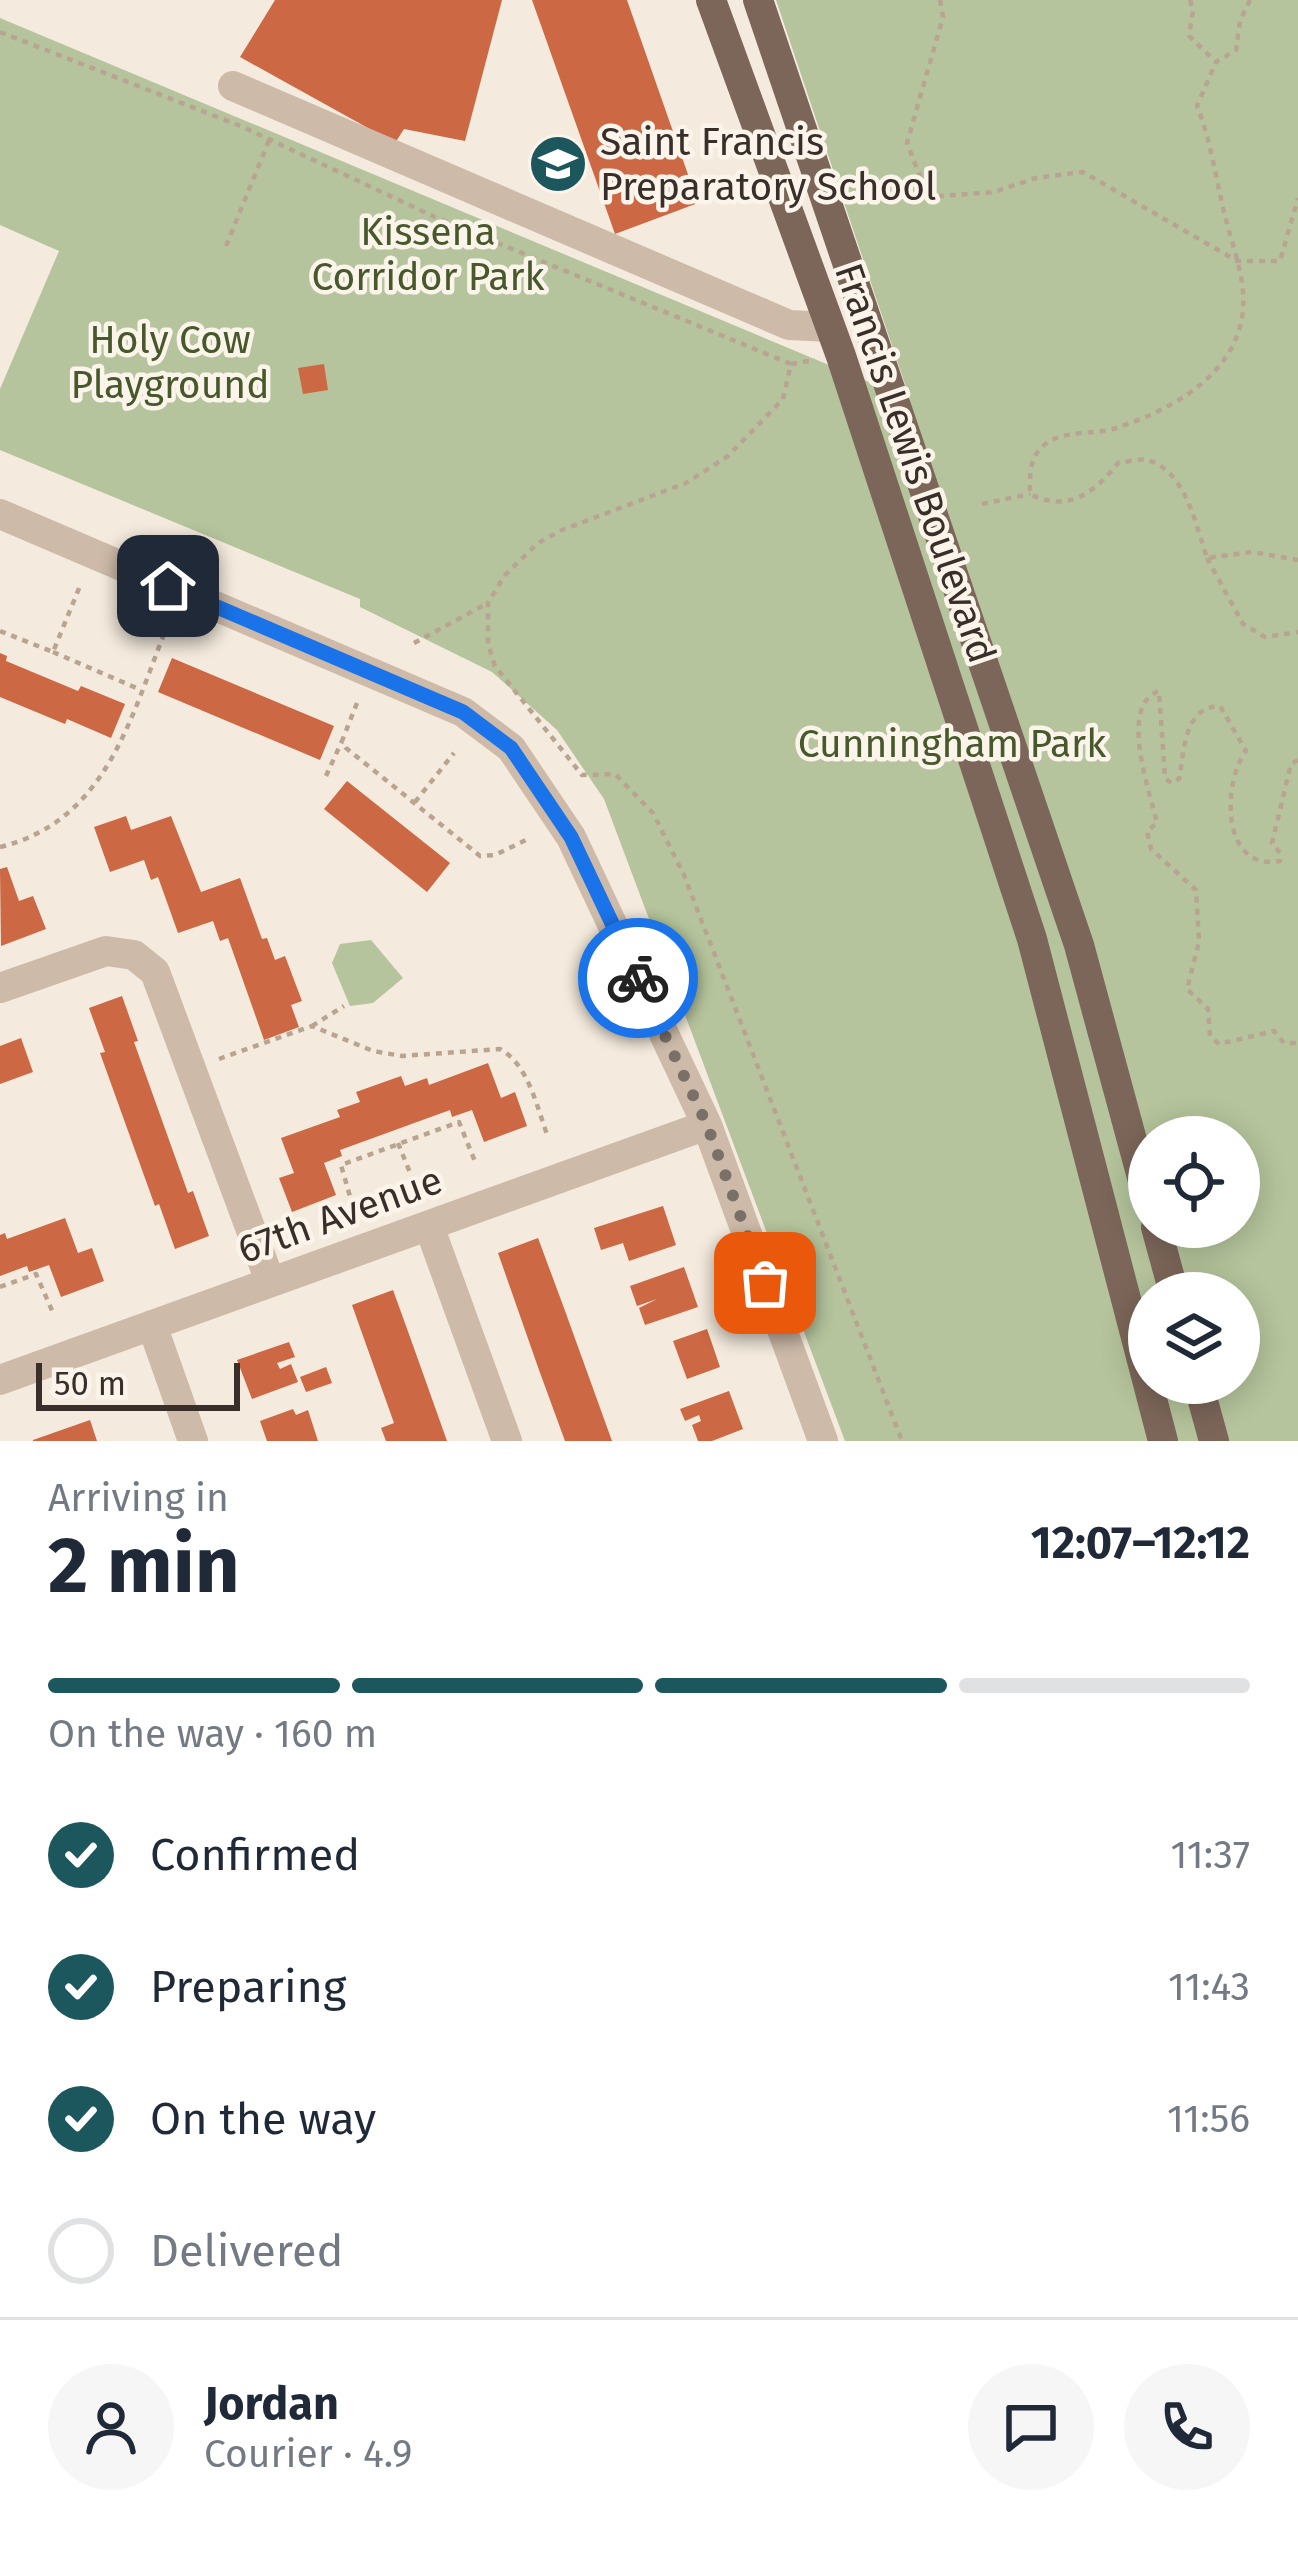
<!DOCTYPE html>
<meta charset="utf-8">
<style>
:root{--surface:#fff;--page:#f6f6f7;--text:#1f2937;--muted:#747a83;--line:#e0e1e3;--accent:#1b575d}
body{margin:0;font-family:"Fira Sans",sans-serif;background:var(--page);color:var(--text);height:100vh;display:flex;flex-direction:column;font-size:45px;white-space:nowrap}
*{box-sizing:border-box;margin:0}
p{font-size:39px;color:var(--muted)}
.icon{flex:none;width:66px;height:66px;fill:none;stroke:currentColor;stroke-width:2;stroke-linecap:round;stroke-linejoin:round}
.map{position:relative;height:1441px;overflow:hidden}
.details{display:flex;flex-direction:column;background:var(--surface);flex:1}
.details>*{flex:none}
.buttons{position:absolute;left:1128px;top:1116px;display:grid;gap:24px}
.buttons a{display:grid;place-items:center;width:132px;height:132px;border-radius:50%;background:var(--surface);box-shadow:0 6px 30px #0003;font-size:60px}
.scale{position:absolute;left:36px;bottom:30px;width:204px;box-sizing:border-box;padding-left:12px;border:6px solid #392e29;border-top:0;font-size:33px;line-height:42px;white-space:nowrap;color:#392e29;-webkit-text-stroke:9px #fbf4ea;paint-order:stroke}
.pin{position:absolute;display:grid;place-items:center;width:102px;height:102px;color:#fff;margin:-51px;border-radius:24px;box-shadow:0 6px 18px #0006}
.courier{position:absolute;display:grid;place-items:center;width:120px;height:120px;margin:-60px;border:9px solid #1a73e8;border-radius:50%;background:#fff;color:#222;box-shadow:0 3px 15px #0007}
.summary em{font-style:normal;font-weight:700}
.summary div{display:flex;flex-direction:column-reverse}
.summary{display:flex;align-items:center;justify-content:space-between;height:204px;padding:0 48px}
h1{font-size:78px;font-weight:700;line-height:90px}
.bar{display:grid;grid-template-columns:repeat(4,1fr);gap:18px 12px;align-content:center;height:144px;padding:0 48px}
.bar i{height:15px;border-radius:9px;background:var(--line)}
.bar .on{background:var(--accent)}
.bar p{grid-column:span 4}
.line{display:flex;align-items:center;gap:30px;padding:0 48px;border-top:3px solid var(--line)}
.line div{flex:1}
.round{display:grid;place-items:center;flex:none;width:126px;height:126px;border-radius:63px;background:var(--page)}
ol{padding:0 48px;list-style:none}
li{display:flex;align-items:center;gap:36px;height:132px}
li p{margin-inline-start:auto}
li .icon{padding:12px;border-radius:50%;background:var(--accent);color:#fff;stroke-width:4}
li:last-child{color:var(--muted)}
li i{width:66px;height:66px;border:6px solid var(--line);border-radius:50%}
.map>svg:first-child{display:block}
.green{fill:#b5c49c;fill-rule:evenodd}
.building{fill:#cc6843}
.lines{fill:none;stroke-linecap:round;stroke-linejoin:round}
.path{stroke:#b9a492;stroke-width:4.5;stroke-dasharray:6 6;stroke-linecap:butt}
.minor{stroke:#cdbaa8;stroke-width:30}
.major{stroke:#7c6659;stroke-width:30}
.done{stroke:#7a7068;stroke-width:12;stroke-dasharray:0 21.6}
.route{stroke:#1a73e8;stroke-width:15}
.labels{text-anchor:middle;dominant-baseline:central;stroke-width:9;stroke-linejoin:round;paint-order:stroke}
.poi-label{font-size:39px;fill:#392e29;stroke:#fbf4ea;text-anchor:start}
.park-label{font-size:39px;fill:#47592b;stroke:#fbf4ea}
.street-label{font-size:39px;fill:#392e29;stroke:#fbf4ea}
</style>
<div class="map">
<svg width="1298" height="1441" viewBox="0 0 1298 1441">
<rect width="100%" height="100%" fill="#f4eadd"/>
<path class="green" d="M776,0H1298V1441H845L604,799L557,730L492,672L360,607V599L0,450V389L59,251L0,225V18L910,399ZM1149,1137H1239V1227H1149ZM1149,1293H1239V1383H1149Z
M371,940L403,978L373,1003L350,1006L332,963L340,944Z"/>
<path class="building" d="M275,0H502L465,141L404,129L395,143L240,57Z
M532,0H627L698,203L615,234Z
M324,364L328,390L303,394L298,368Z
M0,653L7,656L6,661L78,691L81,686L125,704L111,738L67,719L65,724L0,697Z
M172,658L334,726L320,760L158,692Z
M347,781L450,863L427,892L324,809Z
M126,816L131,830L171,816L201,892L240,878L262,939L267,938L275,960L285,956L302,1001L291,1005L299,1027L264,1040L228,938L220,941L213,921L178,933L158,877L151,880L144,860L110,872L94,827Z
M7,867L19,901L33,896L46,929L1,946L0,869Z
M122,996L138,1041L134,1042L188,1193L193,1191L209,1236L175,1249L159,1204L155,1206L100,1053L105,1052L89,1008Z
M21,1038L33,1072L0,1084V1046Z
M488,1063L501,1098L515,1092L527,1126L484,1142L472,1110L452,1117L450,1110L340,1150L342,1156L324,1163L336,1195L292,1212L279,1178L294,1173L281,1138L340,1117L337,1110L360,1102L356,1092L401,1076L405,1086L427,1078L429,1085Z
M663,1206L676,1245L629,1261L623,1243L601,1250L594,1228Z
M65,1218L78,1253L92,1248L104,1281L61,1297L49,1265L29,1272L27,1266L0,1276V1235L5,1233L7,1239Z
M538,1238L564,1308L612,1441H565L539,1370L498,1253Z
M684,1267L698,1307L645,1325L639,1308L657,1299L637,1306L630,1286Z
M393,1290L410,1337L447,1441H386L381,1428L394,1423L352,1305Z
M707,1329L720,1367L687,1379L673,1341Z
M289,1342L295,1357L277,1363L280,1369L291,1364L298,1382L252,1399L237,1360Z
M326,1367L332,1383L306,1392L300,1377Z
M729,1391L743,1429L712,1441H698L692,1425L701,1421L699,1415L685,1421L680,1409Z
M293,1409L296,1415L308,1410L318,1441H267L260,1421Z
M90,1420L97,1441H33V1440Z"/>
<g class="lines">
<path class="path" d="M940,0L943,17L907,143L928,197L994,192L1036,178L1083,172L1237,261H1280L1298,198
M1190,0L1193,11L1189,36L1214,60
M1250,0L1240,21L1236,50L1216,62L1197,106C1211,141 1215,175 1224,212C1230,238 1241,265 1243,292C1249,367 1178,408 1116,428C1093,436 1057,428 1039,450C1029,463 1030,478 1030,494C1067,513 1095,493 1118,463C1127,462 1139,458 1147,460C1186,470 1196,526 1207,558L1252,552L1298,560
M0,32L243,127L437,218L791,364L783,399L728,456L686,483L562,530L538,543L505,575L488,603V644L495,666L582,775L615,774L653,813L684,875L902,1441
M226,246L270,138
M791,364L815,360
M982,504L1030,494
M1207,558L1243,624L1265,637L1298,632
M0,631L53,652L80,586
M414,643L488,603
M53,652L141,690
M357,703L342,741L346,748L480,856L495,855L526,840
M1298,760L1291,764L1272,843L1280,853V861C1221,872 1222,783 1246,751L1220,706C1184,706 1184,752 1179,779L1171,783L1165,778L1159,691C1118,705 1150,792 1157,823L1147,831L1151,849L1196,890L1199,942L1187,989L1208,1009L1210,1036L1219,1044L1274,1031L1284,1043H1298
M326,776L342,741
M415,802L454,753
M0,847C108,821 131,715 168,624
M312,1026L344,1006
M219,1059L312,1026L373,1051L402,1056L500,1049C529,1065 537,1108 548,1137
M398,1143L415,1185
M353,1207L341,1165L459,1122L476,1164
M0,1287L36,1274L54,1315"/>
<path class="minor" d="M233,86L789,325L830,327
M0,514L463,712L511,748L571,837L707,1125L823,1441
M0,988L106,951L134,955L155,972L270,1281
M429,1226L507,1441
M152,1325L193,1441
M0,1380L707,1125"/>
<path class="major" d="M711,0L841,356L1032,939L1163,1441
M758,0L1079,945L1149,1203
M1156,1227L1174,1293
M1198,1383L1214,1441"/>
</g>
<g class="lines">
<path class="done" d="M638,978L707,1125L765,1283"/>
<path class="route" d="M168,586L463,712L511,748L571,837L638,978"/>
</g>
<defs>
<g id="school-disc" transform="scale(3)"><circle r="9.5" fill="#1b575d" stroke="#fbf4ea"/><path d="M0-5L7-2L0 1L-7-2ZM-4 1L0 2.5L4 1V4Q0 6-4 4Z" fill="#fff"/></g>
</defs>
<g fill-rule="evenodd">
<use href="#school-disc" x="558" y="164"/>
</g>
<g class="labels">
<g class="poi-label">
<text x="600" y="142">Saint Francis<tspan x="600" dy="45">Preparatory School</tspan></text>
</g>
<g class="park-label">
<text x="428" y="232">Kissena<tspan x="428" dy="45">Corridor Park</tspan></text>
<text x="170" y="340">Holy Cow<tspan x="170" dy="45">Playground</tspan></text>
<text x="952" y="744">Cunningham Park</text>
</g>
<g class="street-label">
<text transform="translate(915 463) rotate(71)">Francis Lewis Boulevard</text>
<text transform="translate(340 1215) rotate(-20)">67th Avenue</text>
</g>
</g>
</svg>
<div class="buttons">
<a><svg class="icon" aria-label="locate" viewBox="0 0 24 24"><circle cx="12" cy="12" r="6"/><path d="M12 2v4M12 18v4M2 12h4M18 12h4"/></svg></a>
<a><svg class="icon" aria-label="layers" viewBox="0 0 24 24"><path d="M12 4l9 5-9 5-9-5zM3 14l9 5 9-5"/></svg></a>
</div>
<div class="scale">50 m</div>
<div class="pin" style="left:765px;top:1283px;background:#ea580c"><svg class="icon" aria-label="bag" viewBox="0 0 24 24"><path d="M5 8h14l-1 12H6zM9 8a3 3 0 0 1 6 0"/></svg></div>
<div class="pin" style="left:168px;top:586px;background:#1f2937"><svg class="icon" aria-label="home" viewBox="0 0 24 24"><path d="M3 11l9-7 9 7M6 9v11h12V9"/></svg></div>
<div class="courier" style="left:638px;top:978px"><svg class="icon" aria-label="bike" viewBox="0 0 24 24"><circle cx="6" cy="16" r="4"/><circle cx="18" cy="16" r="4"/><path d="M6 16l4-8h5l3 8M10 8l3 8H6M13 5h3"/></svg></div>
</div>
<section class="details">
<div class="summary"><div><h1>2 min</h1><p>Arriving in</p></div><em>12:07–12:12</em></div>
<div class="bar"><i class="on"></i><i class="on"></i><i class="on"></i><i></i><p>On the way · 160 m</p></div>
<ol>
<li><svg class="icon" aria-label="check" viewBox="0 0 24 24"><path d="M5 12l5 5 9-10"/></svg>Confirmed<p>11:37</p></li>
<li><svg class="icon" aria-label="check" viewBox="0 0 24 24"><path d="M5 12l5 5 9-10"/></svg>Preparing<p>11:43</p></li>
<li><svg class="icon" aria-label="check" viewBox="0 0 24 24"><path d="M5 12l5 5 9-10"/></svg>On the way<p>11:56</p></li>
<li><i></i>Delivered</li>
</ol>
<div class="line" style="height:216px"><a class="round"><svg class="icon" aria-label="person" viewBox="0 0 24 24"><circle cx="12" cy="8" r="4"/><path d="M4 21q1-7 8-7t8 7"/></svg></a><div><b>Jordan</b><p>Courier · 4.9</p></div><a class="round"><svg class="icon" aria-label="chat" viewBox="0 0 24 24"><path d="M4 5h16v11H9l-5 4z"/></svg></a><a class="round"><svg class="icon" aria-label="phone" viewBox="0 0 24 24"><path d="M5 4h4l2 5-3 2q2 4 5 5l2-3 5 2v4C11 20 4 13 5 4z"/></svg></a></div>
</section>
